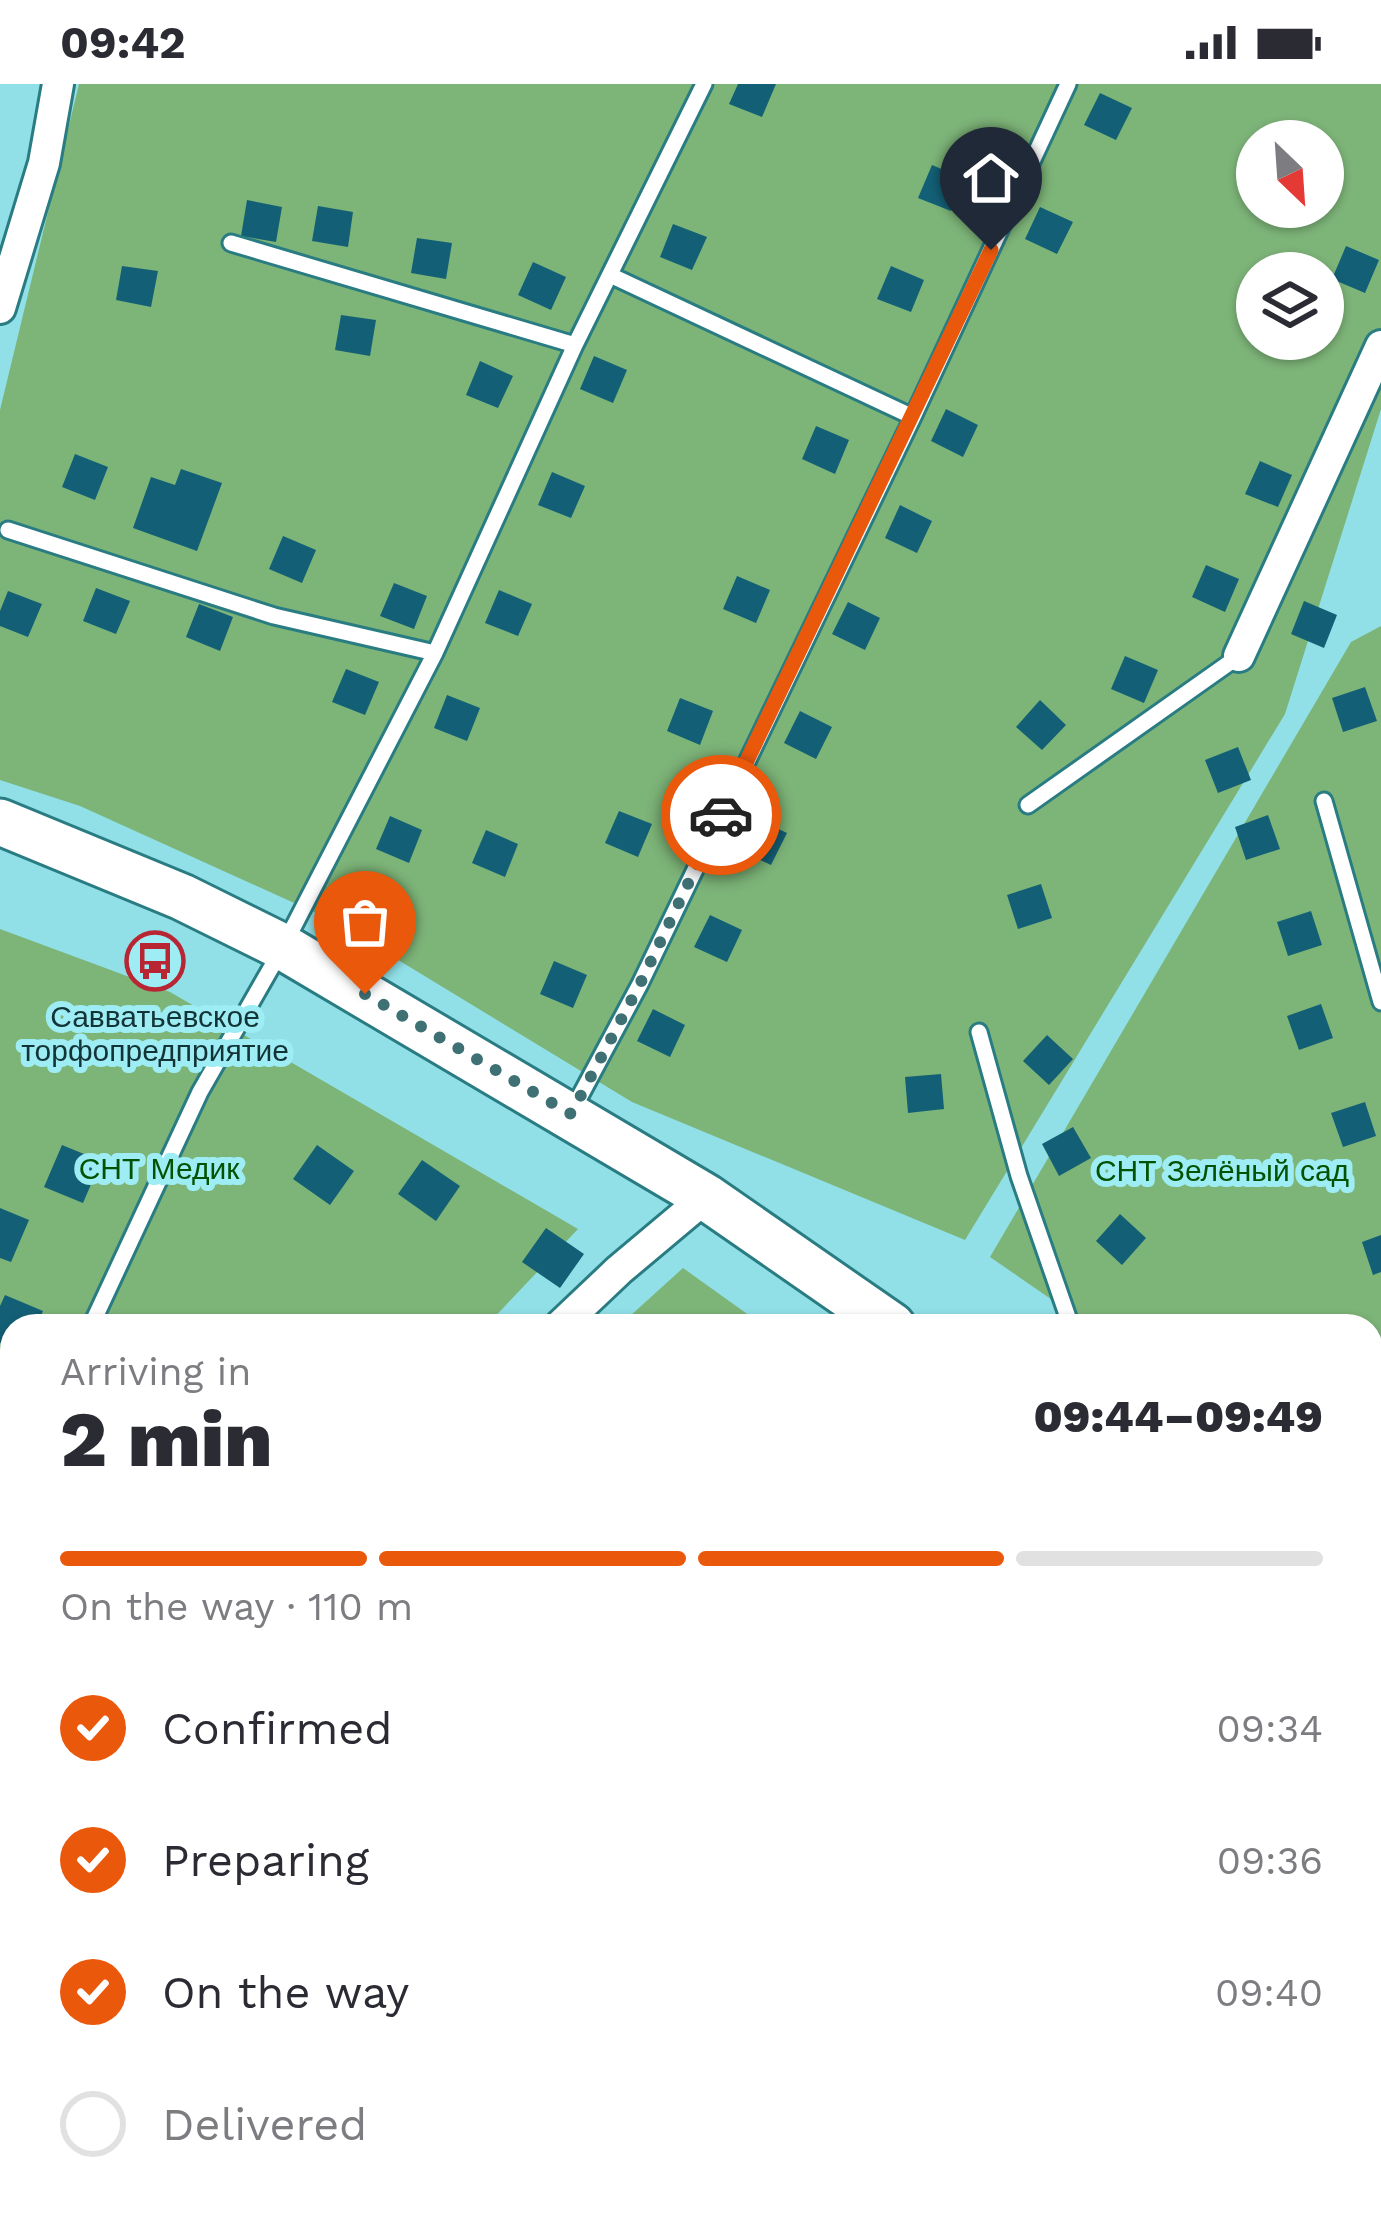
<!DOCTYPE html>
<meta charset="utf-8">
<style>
:root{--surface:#fff;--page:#f7f7f7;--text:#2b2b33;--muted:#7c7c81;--line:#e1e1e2;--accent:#ea580c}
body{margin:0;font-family:"Work Sans",sans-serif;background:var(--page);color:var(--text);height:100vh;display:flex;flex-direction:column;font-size:45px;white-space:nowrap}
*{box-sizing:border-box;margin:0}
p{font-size:39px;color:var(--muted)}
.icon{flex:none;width:66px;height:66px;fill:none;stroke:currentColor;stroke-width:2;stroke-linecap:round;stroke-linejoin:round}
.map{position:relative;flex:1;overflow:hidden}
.drawer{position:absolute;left:0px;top:1230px;width:1383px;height:900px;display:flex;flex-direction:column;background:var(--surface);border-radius:36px 36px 0 0;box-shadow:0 3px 9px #0004}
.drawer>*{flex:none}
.needle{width:78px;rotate:155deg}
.tools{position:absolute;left:1236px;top:36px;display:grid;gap:24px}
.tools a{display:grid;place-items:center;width:108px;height:108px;border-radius:50%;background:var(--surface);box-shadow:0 3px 9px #0004;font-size:60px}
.pin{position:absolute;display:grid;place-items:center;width:102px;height:102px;color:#fff;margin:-123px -51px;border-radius:50% 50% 50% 0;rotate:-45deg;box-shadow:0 0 12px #0007}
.pin .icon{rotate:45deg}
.courier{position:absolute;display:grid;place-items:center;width:120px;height:120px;margin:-60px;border:9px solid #ea580c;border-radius:50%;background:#fff;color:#222;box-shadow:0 3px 15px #0007}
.head em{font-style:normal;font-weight:800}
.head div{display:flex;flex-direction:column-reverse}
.head{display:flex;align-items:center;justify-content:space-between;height:204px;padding:0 60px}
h1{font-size:78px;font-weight:800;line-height:90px}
.bar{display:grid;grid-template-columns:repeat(4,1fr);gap:18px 12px;align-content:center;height:144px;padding:0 60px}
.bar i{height:15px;border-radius:9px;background:var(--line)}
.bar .on{background:var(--accent)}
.bar p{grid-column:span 4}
ol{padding:0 60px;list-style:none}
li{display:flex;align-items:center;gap:36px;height:132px}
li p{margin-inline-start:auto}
li .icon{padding:12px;border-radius:50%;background:var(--accent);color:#fff;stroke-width:4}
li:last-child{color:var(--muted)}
li i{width:66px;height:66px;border:6px solid var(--line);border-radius:50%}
.status{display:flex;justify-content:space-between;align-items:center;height:84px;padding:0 60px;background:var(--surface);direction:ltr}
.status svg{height:33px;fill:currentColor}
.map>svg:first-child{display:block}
.green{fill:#7db478;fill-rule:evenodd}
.building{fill:#136076}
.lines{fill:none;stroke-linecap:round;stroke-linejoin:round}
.lane-casing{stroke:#2a7c83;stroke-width:21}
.street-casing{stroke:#2a7c83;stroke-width:36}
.primary-casing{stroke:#2a7c83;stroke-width:51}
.lane{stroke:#fff;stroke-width:15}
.street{stroke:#fff;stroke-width:30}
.primary{stroke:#fff;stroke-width:45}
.done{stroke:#3e7074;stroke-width:12;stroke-dasharray:0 21.6}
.route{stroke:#ea580c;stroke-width:15}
.labels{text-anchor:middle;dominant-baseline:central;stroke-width:12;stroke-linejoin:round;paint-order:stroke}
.poi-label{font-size:30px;fill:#123436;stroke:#9eedf4}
.park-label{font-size:30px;fill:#025203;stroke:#9eedf4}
</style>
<div class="status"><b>09:42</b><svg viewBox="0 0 49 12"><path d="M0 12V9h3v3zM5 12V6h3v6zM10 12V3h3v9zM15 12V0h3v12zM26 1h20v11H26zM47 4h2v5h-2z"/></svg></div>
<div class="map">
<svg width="1381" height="2130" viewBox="0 0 1381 2130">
<rect width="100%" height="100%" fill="#91e0e7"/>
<path class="green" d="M79,0H1381V325L1285,630L965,1156L632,1018L334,837L80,722L0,696V326ZM1257,57H1323V123H1257ZM1257,189H1323V255H1257Z
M1381,542V1443L1371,1436V1242H1090L990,1173L1351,558Z
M0,845L170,908L578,1145L486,1242H12V1874L0,1872Z
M683,1184L764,1242H619Z
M1371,1680L1381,1687V2130H920L889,2118H1371Z
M0,1946L12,1948V2118H61L59,2130H0Z
M153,2118H821L854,2130H151Z"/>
<path class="building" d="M738,0H776L762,33L729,20Z
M1100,9L1132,24L1116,56L1084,41Z
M932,81L965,95L951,127L918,114Z
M247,116L282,123L276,158L241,152Z
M318,122L353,128L348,163L312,157Z
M1040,123L1073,138L1057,170L1025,155Z
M673,140L707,153L692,186L660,173Z
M417,154L452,159L446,195L411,189Z
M1346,162L1379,176L1365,209L1332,195Z
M533,178L566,193L551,226L518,211Z
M122,182L158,187L151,223L116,216Z
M891,182L924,196L911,228L877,215Z
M341,231L376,236L370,272L335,266Z
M594,272L627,286L613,319L580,305Z
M480,277L513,292L498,324L466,311Z
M946,325L978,341L963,373L931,357Z
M816,342L849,356L835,390L802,375Z
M75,370L108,383L95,416L62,403Z
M1260,377L1292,391L1278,423L1245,410Z
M181,385L222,399L197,467L133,444L151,393L175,401Z
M552,388L585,402L571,434L538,421Z
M900,421L932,437L917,469L885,454Z
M283,452L316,466L302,499L269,485Z
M1206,481L1239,495L1225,528L1192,513Z
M737,492L770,506L756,539L723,525Z
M394,499L427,512L414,545L380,532Z
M96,504L130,517L116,550L83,537Z
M499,506L532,520L518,552L485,539Z
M8,507L42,520L28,553L0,542V527Z
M1304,517L1337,531L1324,564L1291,550Z
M848,518L880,534L865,566L832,550Z
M199,520L233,533L220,567L186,553Z
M1125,572L1158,586L1144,619L1111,605Z
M346,585L379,598L365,631L332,618Z
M1365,603L1377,637L1343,648L1332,614Z
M447,611L480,624L467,657L434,644Z
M680,614L713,627L700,661L667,647Z
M1040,616L1066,641L1042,666L1016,643Z
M800,627L832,643L816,675L784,659Z
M1238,663L1251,696L1218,709L1205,676Z
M619,727L652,740L638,773L605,759Z
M1268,731L1280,765L1246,776L1235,743Z
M390,732L422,746L409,779L376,765Z
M755,734L787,749L771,781L739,766Z
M486,746L518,760L505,793L472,779Z
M1041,800L1052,834L1018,845L1007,811Z
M1311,827L1322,861L1288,872L1277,838Z
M710,831L742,846L727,878L694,863Z
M554,877L587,891L573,924L540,910Z
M1321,920L1333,954L1299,966L1287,932Z
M653,925L685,941L670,973L637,957Z
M1047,951L1073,975L1049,1001L1023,977Z
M941,990L944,1025L908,1029L905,993Z
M1365,1018L1376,1052L1343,1063L1331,1029Z
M1073,1043L1091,1074L1059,1092L1042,1060Z
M62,1061L101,1077L83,1119L44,1103Z
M317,1061L354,1087L330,1121L293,1095Z
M422,1076L460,1102L436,1137L398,1110Z
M0,1124L29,1136L11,1178L0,1174Z
M1120,1130L1146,1154L1122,1181L1096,1157Z
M546,1144L584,1170L560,1204L522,1178Z
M1381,1151V1188L1373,1191L1362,1158Z
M5,1211L43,1227L37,1242H12V1264L0,1259V1222Z
M0,1576L12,1581V1588L0,1616Z
M264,2118H306L304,2129L263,2123Z
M663,2118H706L703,2130H660Z"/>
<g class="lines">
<g class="lane-casing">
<path id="lane" d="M231,159L575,261
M610,191L913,333
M8,446L274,532L435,569
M1324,717L1381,918
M1028,721L1239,572
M979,948L1019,1092L1071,1242
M571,1029L640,900L913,333L1068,0
M91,1242L200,1008L283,863L435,569L575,261L704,0
M0,1282L12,1287
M0,1453L12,1424
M1371,1942L1381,1948"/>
</g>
<g class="street-casing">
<path id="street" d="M0,224L44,79L58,0
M1239,572L1381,262
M560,1242L619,1186L706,1113
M0,1911L12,1913
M894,2118L943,2130
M133,2130L135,2118"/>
</g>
<g class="primary-casing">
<path id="primary" d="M0,738L182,813L283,863L706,1113L892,1242
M1371,1577L1381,1584"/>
</g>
<use href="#lane" class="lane"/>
<use href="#street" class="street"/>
<use href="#primary" class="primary"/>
</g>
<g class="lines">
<path class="done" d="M365,910L571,1030L640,900L721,731"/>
<path class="route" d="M721,731L991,166"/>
</g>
<defs>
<g id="bus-ring" transform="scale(3)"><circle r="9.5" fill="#9eedf4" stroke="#b72632" stroke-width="1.5"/><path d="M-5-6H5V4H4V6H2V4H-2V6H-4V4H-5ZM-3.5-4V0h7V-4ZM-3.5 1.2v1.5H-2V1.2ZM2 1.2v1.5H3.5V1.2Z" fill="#b72632"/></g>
</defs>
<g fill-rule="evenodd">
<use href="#bus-ring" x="155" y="877"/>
</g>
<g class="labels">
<g class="poi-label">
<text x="155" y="932">Савватьевское<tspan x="155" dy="34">торфопредприятие</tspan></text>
</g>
<g class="park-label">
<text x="159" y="1084">СНТ Медик</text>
<text x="1222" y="1086">СНТ Зелёный сад</text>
</g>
</g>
</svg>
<div class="tools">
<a><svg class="needle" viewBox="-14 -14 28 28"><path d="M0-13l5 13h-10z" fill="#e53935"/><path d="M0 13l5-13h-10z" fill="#7c7c81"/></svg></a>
<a><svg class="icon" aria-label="layers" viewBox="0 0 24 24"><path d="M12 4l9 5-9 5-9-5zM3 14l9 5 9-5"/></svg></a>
</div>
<div class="pin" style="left:365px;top:910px;background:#ea580c"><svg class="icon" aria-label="bag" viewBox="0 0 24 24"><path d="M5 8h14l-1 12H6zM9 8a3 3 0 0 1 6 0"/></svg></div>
<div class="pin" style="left:991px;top:166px;background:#1f2937"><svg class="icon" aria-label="home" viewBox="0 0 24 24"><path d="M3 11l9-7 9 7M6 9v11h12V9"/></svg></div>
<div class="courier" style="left:721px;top:731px"><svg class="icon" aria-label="car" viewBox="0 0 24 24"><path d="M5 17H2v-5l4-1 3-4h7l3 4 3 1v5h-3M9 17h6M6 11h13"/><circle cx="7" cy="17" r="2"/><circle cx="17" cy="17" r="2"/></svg></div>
<section class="drawer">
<div class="head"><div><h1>2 min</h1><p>Arriving in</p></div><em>09:44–09:49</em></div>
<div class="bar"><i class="on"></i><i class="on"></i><i class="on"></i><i></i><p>On the way · 110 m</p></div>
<ol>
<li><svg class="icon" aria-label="check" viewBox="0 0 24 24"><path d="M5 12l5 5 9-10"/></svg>Confirmed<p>09:34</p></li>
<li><svg class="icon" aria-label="check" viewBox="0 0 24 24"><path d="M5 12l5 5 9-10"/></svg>Preparing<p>09:36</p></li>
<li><svg class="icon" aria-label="check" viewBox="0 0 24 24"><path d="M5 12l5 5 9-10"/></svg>On the way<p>09:40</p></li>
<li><i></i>Delivered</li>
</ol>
</section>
</div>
